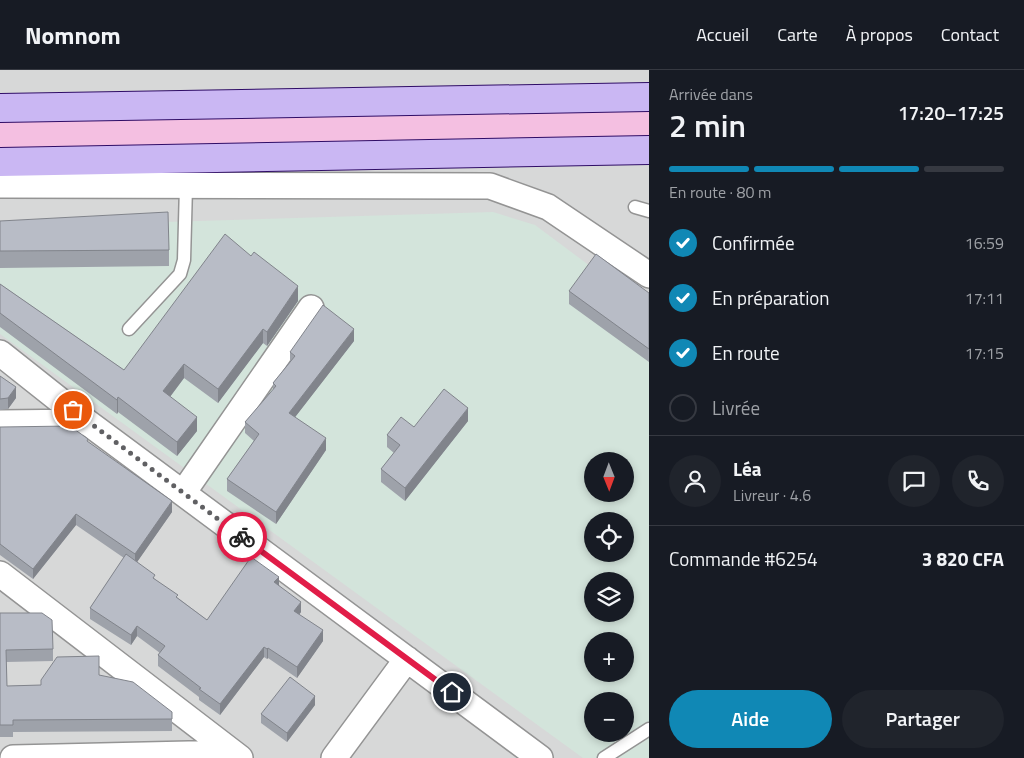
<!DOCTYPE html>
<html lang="fr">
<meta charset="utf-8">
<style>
:root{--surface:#171b24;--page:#20242c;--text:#f1f3f6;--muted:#9ea1a6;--line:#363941;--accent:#1088b5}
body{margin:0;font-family:"Titillium Web",sans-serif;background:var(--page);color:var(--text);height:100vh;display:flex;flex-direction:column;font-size:19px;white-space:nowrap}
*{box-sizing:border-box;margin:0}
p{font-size:16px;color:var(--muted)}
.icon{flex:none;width:28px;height:28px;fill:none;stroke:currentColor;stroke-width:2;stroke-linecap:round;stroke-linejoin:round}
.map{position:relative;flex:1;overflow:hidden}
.side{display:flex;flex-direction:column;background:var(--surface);width:375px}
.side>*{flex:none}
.needle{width:32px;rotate:179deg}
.tools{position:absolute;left:584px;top:382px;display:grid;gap:10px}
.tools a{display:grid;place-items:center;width:50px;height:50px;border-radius:50%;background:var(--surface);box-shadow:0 2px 8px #0003;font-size:25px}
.pin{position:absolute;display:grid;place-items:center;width:42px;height:42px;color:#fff;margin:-21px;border:2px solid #fff;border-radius:50%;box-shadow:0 1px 5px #0007}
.courier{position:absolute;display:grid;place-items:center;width:50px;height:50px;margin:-25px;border:4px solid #e11d48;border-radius:50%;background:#fff;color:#222;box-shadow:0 1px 6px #0007}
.summary em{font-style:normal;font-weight:600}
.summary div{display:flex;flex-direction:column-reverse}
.summary{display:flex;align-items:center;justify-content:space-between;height:85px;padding:0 20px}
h1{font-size:32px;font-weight:600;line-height:38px}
.bar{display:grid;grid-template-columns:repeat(4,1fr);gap:8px 5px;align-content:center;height:60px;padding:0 20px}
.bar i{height:6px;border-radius:4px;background:var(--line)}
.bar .current{background:var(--accent)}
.bar p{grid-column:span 4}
.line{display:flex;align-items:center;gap:12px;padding:0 20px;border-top:1px solid var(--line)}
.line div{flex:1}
.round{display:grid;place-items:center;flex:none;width:52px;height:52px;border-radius:26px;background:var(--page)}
ol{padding:0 20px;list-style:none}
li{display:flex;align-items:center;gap:15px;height:55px}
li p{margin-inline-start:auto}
li .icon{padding:5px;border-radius:50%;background:var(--accent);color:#fff;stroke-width:4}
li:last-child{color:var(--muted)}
li i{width:28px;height:28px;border:2px solid var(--line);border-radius:50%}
.primary-button{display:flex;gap:10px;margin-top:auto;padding:10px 20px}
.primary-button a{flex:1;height:58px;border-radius:30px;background:var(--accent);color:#fff;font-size:20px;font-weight:600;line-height:58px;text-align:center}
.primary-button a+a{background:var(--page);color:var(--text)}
header{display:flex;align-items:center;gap:30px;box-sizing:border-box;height:70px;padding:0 25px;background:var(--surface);border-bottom:1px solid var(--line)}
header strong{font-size:24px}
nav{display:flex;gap:28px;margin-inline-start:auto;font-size:18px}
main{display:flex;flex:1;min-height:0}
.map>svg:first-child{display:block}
.residential{fill:#d7d8d8;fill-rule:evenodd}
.industrial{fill:#d3e4db;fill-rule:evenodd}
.park{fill:#f4bfe1}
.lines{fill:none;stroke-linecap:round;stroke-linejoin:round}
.lane-casing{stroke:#949494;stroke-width:15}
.street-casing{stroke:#949494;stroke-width:28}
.secondary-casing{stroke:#2f0d66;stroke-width:30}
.lane{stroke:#fff;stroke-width:12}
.street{stroke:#fff;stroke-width:25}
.secondary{stroke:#cab7f3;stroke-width:28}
.wall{fill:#9ea2aa}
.shaded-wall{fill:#81848b}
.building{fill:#b8bcc6;stroke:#81848b}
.done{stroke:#606063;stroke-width:5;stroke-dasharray:0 9}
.route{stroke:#e11d48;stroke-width:6}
</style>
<header>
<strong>Nomnom</strong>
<nav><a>Accueil</a><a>Carte</a><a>À propos</a><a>Contact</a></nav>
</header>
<main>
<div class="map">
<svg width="649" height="688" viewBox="0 0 649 688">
<rect width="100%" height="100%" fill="#e1e1eb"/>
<path class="residential" d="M0,0H649V688H0ZM592,391H625V424H592ZM592,451H625V484H592ZM592,511H625V544H592ZM592,571H625V604H592ZM592,631H625V664H592Z"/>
<path class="industrial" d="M493,142L535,155L649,240V688H583L0,264V157ZM592,391H625V424H592ZM592,451H625V484H592ZM592,511H625V544H592ZM592,571H625V604H592ZM592,631H625V664H592Z"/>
<path class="park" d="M649,36V72L0,83V45Z"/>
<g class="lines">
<g class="lane-casing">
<path id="lane" d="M635,137L649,141
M129,259L180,204L184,190L186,116
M604,688L649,659"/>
</g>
<g class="street-casing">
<path id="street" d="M0,115L490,116L548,137L649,205
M0,283L87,352L540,688
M0,353L87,352
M183,423L311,238
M0,504L240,688
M13,688L233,683
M334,688L407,589"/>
</g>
<g class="secondary-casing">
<path id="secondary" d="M0,38L649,27
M0,92L649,80"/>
</g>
<use href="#lane" class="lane"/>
<use href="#street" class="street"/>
<use href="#secondary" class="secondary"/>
</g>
<path class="wall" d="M0,151L169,180V196L0,198Z
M0,214L124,300L298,231L267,276L263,273L218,333L184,308L170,327L197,361L177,386L118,342L117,344L0,257Z
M569,221L649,223V292L569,234Z
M354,271L295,347L326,380L276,454L227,421V409L254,371L245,363V352L273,320V313L290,292V282Z
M0,306L16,328L8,339L0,340Z
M468,351L405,431L381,412V399L394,383L387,377V365L414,357Z
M0,357L88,372L172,442L137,492L155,509L178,528L207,550L279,515L301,542L299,545L323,571L297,608L268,588L267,589L264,587L220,645L199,630V627L158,596V585L160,583L137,566L131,575L90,549V538L124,488L76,455L33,509L0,485Z
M0,543L53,579V591L6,592L7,616L41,615L99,605L172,642V661L13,662V667H0Z
M315,635L287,672L261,653V644Z"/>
<path class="shaded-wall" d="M298,216V231L267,276V262Z
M263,259V273L218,333V319Z
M354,259V271L289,355V343Z
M184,294V308L163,336V321Z
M16,317V328L8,339V328Z
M118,327V342L117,344V330Z
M468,338V351L405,431V418Z
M197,347V361L177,386V372Z
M326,368V380L276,454V442Z
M172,431V442L135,495V484Z
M76,444V455L33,509V499Z
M279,507V517L274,512Z
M301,532V542L294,551V541Z
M137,556V566L131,575V565Z
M323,560V571L297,608V597Z
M264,577V587L220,645V634Z
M268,578V588L267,589V579Z
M315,626V635L287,672V663Z"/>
<path class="building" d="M168,142L169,180L0,181V151Z
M225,164L251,186L254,182L298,216L267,262L263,259L218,319L184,294L163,321L197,347L177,372L118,327L117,330L0,243V214L124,300Z
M596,184L649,223V279L569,221Z
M323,235L354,259L289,343L326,368L276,442L227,409L259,364L245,352L276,316L273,313L295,286L290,282Z
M0,306L16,317L8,328L0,329Z
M444,319L468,338L405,418L381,399L400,375L387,365L401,347L414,357Z
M70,356L88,369L87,371L172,431L135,484L76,444L33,499L0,474V357Z
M126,484L155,505L153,508L178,525L176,527L207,550L251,487L279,507L274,512L301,532L294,541L323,560L297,597L268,578L267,579L264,577L220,634L199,619L201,618L158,585L165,576L137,556L131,565L90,538Z
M0,543H42L52,550L53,579L6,580L7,616L41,615V610L57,587L99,586V605L133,612L172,642V649L13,650V655H0Z
M290,607L315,626L287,663L261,644Z"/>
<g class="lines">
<path class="done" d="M73,340L242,467"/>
<path class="route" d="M242,467L452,622"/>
</g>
</svg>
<div class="tools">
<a><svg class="needle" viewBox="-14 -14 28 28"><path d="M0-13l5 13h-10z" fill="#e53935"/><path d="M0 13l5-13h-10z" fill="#9ea1a6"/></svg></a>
<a><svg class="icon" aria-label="locate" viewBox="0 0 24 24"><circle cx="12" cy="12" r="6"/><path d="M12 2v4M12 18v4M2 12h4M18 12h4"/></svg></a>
<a><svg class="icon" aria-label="layers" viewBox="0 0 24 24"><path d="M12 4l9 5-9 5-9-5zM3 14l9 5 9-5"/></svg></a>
<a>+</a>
<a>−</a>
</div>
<div class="pin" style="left:73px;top:340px;background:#ea580c"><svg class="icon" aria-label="bag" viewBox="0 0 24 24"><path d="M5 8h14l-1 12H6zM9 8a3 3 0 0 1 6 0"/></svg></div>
<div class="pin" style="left:452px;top:622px;background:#1f2937"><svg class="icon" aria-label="home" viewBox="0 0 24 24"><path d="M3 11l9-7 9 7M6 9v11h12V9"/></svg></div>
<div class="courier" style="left:242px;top:467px"><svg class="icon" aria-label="bike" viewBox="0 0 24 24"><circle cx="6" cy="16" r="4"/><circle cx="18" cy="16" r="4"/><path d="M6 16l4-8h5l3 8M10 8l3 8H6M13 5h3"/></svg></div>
</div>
<section class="side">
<div class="summary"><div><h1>2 min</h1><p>Arrivée dans</p></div><em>17:20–17:25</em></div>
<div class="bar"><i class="current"></i><i class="current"></i><i class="current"></i><i></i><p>En route · 80 m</p></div>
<ol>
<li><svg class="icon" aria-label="check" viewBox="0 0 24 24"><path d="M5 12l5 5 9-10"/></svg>Confirmée<p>16:59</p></li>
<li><svg class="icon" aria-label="check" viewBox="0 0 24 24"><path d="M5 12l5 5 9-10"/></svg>En préparation<p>17:11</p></li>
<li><svg class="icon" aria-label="check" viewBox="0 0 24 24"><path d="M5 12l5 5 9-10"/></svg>En route<p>17:15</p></li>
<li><i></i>Livrée</li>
</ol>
<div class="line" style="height:90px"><a class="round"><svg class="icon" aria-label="person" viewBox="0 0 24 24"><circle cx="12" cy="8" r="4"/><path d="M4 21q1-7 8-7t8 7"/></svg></a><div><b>Léa</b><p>Livreur · 4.6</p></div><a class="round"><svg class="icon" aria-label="chat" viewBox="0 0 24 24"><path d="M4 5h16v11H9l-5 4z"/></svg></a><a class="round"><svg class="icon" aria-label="phone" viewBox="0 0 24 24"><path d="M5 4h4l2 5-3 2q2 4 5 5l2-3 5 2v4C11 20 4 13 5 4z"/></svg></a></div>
<div class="line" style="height:65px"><div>Commande #6254</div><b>3 820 CFA</b></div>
<div class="primary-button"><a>Aide</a><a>Partager</a></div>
</section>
</main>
